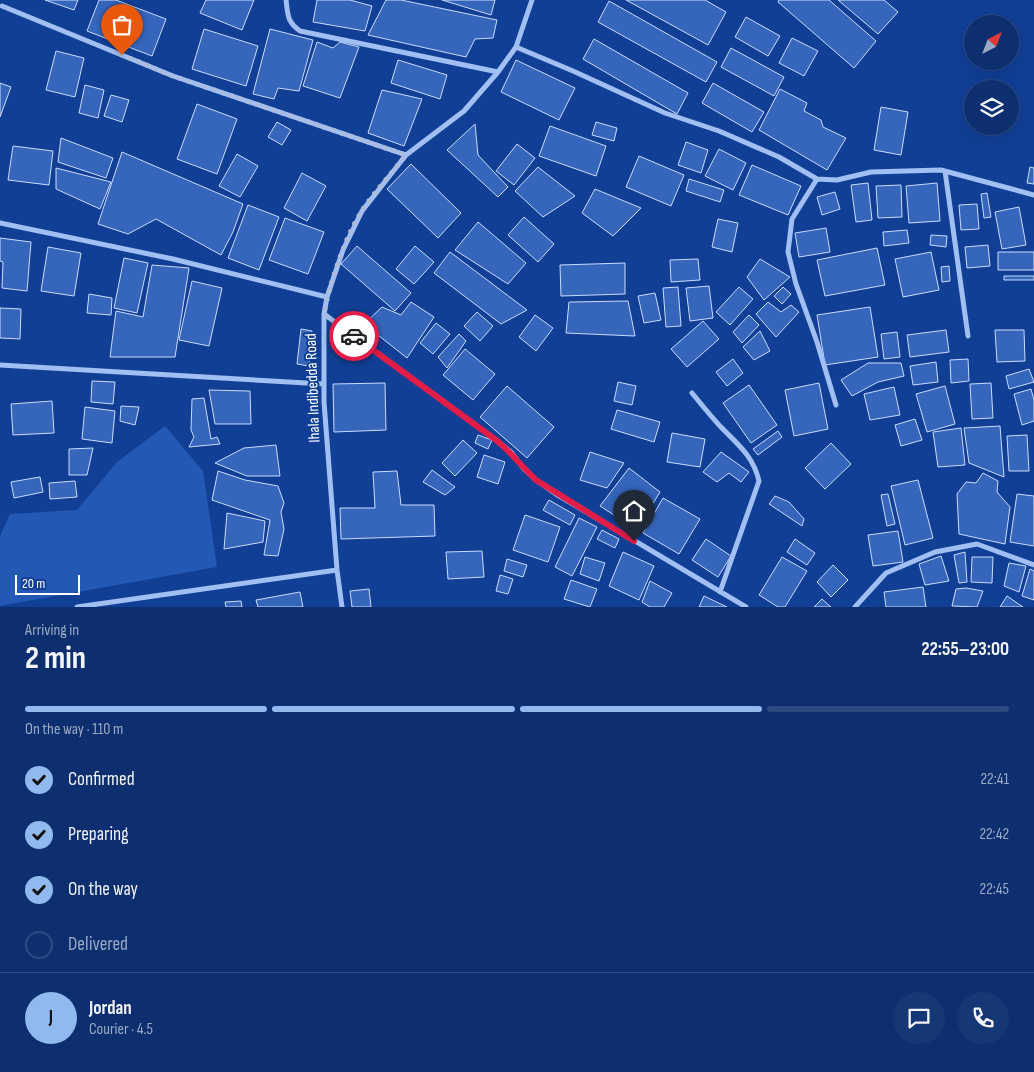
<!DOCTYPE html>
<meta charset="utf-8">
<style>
:root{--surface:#0d2f70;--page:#163775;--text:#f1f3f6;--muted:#9aa9c3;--line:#2d4a83;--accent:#90b9f0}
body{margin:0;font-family:"Sofia Sans Condensed",sans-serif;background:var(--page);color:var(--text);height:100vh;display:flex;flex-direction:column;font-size:19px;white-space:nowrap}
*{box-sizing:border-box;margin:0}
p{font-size:16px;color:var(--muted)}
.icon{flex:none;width:28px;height:28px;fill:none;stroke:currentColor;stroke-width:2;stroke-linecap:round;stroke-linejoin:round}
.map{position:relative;height:607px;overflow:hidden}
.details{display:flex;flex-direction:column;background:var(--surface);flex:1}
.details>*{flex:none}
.needle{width:32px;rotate:42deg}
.buttons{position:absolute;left:964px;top:15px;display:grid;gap:10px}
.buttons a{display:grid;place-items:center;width:55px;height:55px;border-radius:50%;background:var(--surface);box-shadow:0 5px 20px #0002,0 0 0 1px var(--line);font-size:25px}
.scale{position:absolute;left:15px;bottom:12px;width:65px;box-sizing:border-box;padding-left:5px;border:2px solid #fff;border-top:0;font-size:14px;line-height:18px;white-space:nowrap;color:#fff;-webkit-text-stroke:4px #113f96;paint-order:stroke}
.pin{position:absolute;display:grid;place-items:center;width:42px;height:42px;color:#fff;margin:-51px -21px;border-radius:50% 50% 50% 0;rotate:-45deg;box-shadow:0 0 5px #0007}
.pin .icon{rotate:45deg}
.courier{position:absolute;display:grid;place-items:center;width:50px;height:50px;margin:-25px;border:4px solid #e11d48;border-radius:50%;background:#fff;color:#222;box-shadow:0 1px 6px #0007}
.headline em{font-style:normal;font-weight:700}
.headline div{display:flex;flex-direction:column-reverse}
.headline{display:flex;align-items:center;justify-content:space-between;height:85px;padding:0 25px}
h1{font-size:32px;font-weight:700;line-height:38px}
.bar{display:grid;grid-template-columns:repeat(4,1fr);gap:8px 5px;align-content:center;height:60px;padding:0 25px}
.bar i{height:6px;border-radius:4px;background:var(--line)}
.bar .active{background:var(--accent)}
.bar p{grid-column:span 4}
.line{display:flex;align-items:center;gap:12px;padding:0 25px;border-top:1px solid var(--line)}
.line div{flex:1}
.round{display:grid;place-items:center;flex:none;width:52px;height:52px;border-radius:26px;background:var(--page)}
ol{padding:0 25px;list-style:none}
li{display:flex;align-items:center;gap:15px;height:55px}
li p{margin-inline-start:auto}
li .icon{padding:5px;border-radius:50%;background:var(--accent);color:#111;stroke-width:4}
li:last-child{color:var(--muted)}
li i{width:28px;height:28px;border:2px solid var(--line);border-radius:50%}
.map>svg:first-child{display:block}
.green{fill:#2458b5}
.building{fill:#3566bc;stroke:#c9dcfd}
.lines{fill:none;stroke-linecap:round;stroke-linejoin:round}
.street{stroke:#a1bff3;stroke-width:5}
.done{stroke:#acbcda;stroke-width:5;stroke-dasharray:0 9}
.route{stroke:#e11d48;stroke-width:6}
.labels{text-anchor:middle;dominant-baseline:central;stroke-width:4;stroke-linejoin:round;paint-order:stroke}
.street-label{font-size:16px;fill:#fff;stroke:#113f96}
</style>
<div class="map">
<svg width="1034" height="607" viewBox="0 0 1034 607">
<rect width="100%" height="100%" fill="#113f96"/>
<path class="green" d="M165,426L203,471L217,567L0,606V536L10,514L77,510L117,462Z"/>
<path class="building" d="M45,0H78L74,10Z
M99,0H116L166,19L152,56L87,31Z
M206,0H254L242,30L200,13Z
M317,0H350L372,6L365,31L313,22Z
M386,0H401L497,20L493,38L475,39L466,57L368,35Z
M442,0H495L491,15Z
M626,0H705L726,12L708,45Z
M779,0H829L876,41L854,68L778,2Z
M838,0H884L898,12L878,34Z
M609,1L717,62L706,82L598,22Z
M746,17L780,36L768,56L735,37Z
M204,29L258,46L246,86L192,69Z
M270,29L313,40L299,91L278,88L274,99L253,94Z
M792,38L818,51L804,76L779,63Z
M594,39L688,93L677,114L583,59Z
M317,42L333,48L340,42L359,47L340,98L303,86Z
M731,48L784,77L774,96L721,67Z
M56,51L84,58L75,97L46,90Z
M398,60L447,75L440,99L391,83Z
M516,60L575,88L559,120L501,92Z
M0,83L11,87L0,117Z
M713,83L764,112L752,132L702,103Z
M85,85L104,90L98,118L79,113Z
M780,89L807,103L804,111L821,120L823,127L846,138L827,170L759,130Z
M382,90L422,99L404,146L368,133Z
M111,95L129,100L122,122L104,116Z
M197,104L237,119L217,174L177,159Z
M881,107L908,112L901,155L874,150Z
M277,122L291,130L282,145L268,137Z
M596,122L617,128L614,141L592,135Z
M475,124L478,155L508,187L498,197L447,150Z
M550,126L606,146L596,176L539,156Z
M61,138L113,158L106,178L58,162Z
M686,142L708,150L701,173L678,165Z
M517,144L535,158L514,185L496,171Z
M13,146L53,151L49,185L8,180Z
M719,149L746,163L733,190L705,176Z
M122,152L243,204L233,232L221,255L156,219L128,234L98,224Z
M237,154L258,166L240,197L219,186Z
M639,156L684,175L671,206L626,187Z
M411,164L461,213L438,238L387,189Z
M752,165L801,186L788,215L739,195Z
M538,167L575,196L543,217L515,191Z
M1030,167L1034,168V184L1027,183Z
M56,168L111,182L100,209L56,189Z
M302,173L326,186L307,221L284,208Z
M689,179L724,190L720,202L686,191Z
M868,183L872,220L856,222L851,185Z
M937,183L940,221L909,223L906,186Z
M901,185L902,217L878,218L876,186Z
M595,189L641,208L613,236L582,213Z
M835,192L840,209L822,215L817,197Z
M987,193L991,217L984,218L981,194Z
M977,204L979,229L961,230L959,205Z
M248,205L279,217L259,270L228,258Z
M1019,207L1026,245L1002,249L995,212Z
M524,217L554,244L538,262L508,235Z
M285,218L324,232L308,274L269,260Z
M718,219L738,223L732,252L712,247Z
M478,222L526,263L508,284L455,250Z
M826,228L830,252L799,257L795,233Z
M907,230L909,243L884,246L883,232Z
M931,235L947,236L946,247L930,245Z
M0,238L31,242L27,291L2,288L3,262L0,261Z
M988,245L990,266L967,268L965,247Z
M357,246L411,293L395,311L341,264Z
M415,246L434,262L414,284L396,269Z
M48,247L81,253L74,296L41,291Z
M877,248L885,285L825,296L817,260Z
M450,252L527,310L501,324L434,273Z
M931,252L939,290L903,297L895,259Z
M998,252H1034V270H998Z
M124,258L148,263L137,313L114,308Z
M698,259L700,280L671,282L670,260Z
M760,259L790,277L764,300L747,277Z
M625,263V294L561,296L560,265Z
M152,265L189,268L175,357H110L116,311L143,317Z
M949,266L950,281L942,282L941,267Z
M1004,276H1034V280H1004Z
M192,281L222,288L209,346L179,340Z
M709,286L713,318L690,321L686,288Z
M678,287L681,326L666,327L663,288Z
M739,287L753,299L730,325L716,312Z
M783,287L791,294L782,304L774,296Z
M655,293L661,320L644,323L638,296Z
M89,294L112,298L111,315L87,313Z
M628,301L635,336L566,333L569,302Z
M411,302L434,317L407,358L364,324L382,307L401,315Z
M768,302L781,312L791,305L799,312L776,337L756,314Z
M870,307L878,357L825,365L817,315Z
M0,308L21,309L20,339L0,338Z
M477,312L493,326L480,341L464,326Z
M535,315L553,328L536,351L519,337Z
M749,315L759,325L742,343L733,332Z
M703,321L719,339L687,367L671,349Z
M436,323L450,334L433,354L420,343Z
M301,329L312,331L309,366L297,364Z
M946,330L949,352L910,357L907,335Z
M995,330H1024L1025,361L997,362Z
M760,331L770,351L754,360L743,347Z
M897,332L900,357L884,359L881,334Z
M459,334L466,341L447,368L438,357Z
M465,349L495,374L473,400L443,375Z
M733,359L743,373L727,386L716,372Z
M968,359L969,381L951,383L950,360Z
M936,362L938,382L913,385L910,366Z
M868,363H901L904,376L878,382L852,396L841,380Z
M1029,369L1034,382L1009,389L1006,376Z
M92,381L115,382L113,404L91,402Z
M618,382L636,386L632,405L614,401Z
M385,383L386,430L334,432L333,384Z
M819,383L828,429L794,436L785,390Z
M991,383L993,418L972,419L970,384Z
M749,385L777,425L751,443L723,403Z
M507,386L554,427L527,458L480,417Z
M945,386L955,424L927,432L916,394Z
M894,387L900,415L870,420L864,394Z
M1031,389L1034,400V421L1022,425L1014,394Z
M209,390L250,391L251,424H215Z
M204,398L211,439L217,437L220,444L189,447L194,437L191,430L192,399Z
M52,401L54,433L13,435L11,404Z
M121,406L139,407L135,425L120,421Z
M85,407L115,411L112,443L82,439Z
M617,410L660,422L654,442L611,429Z
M915,419L922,440L901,446L895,425Z
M1000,426L1004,477L969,463L964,428Z
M961,428L965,465L938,467L933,432Z
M778,431L782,437L758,455L753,449Z
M672,433L705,439L700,467L667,462Z
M478,435L492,440L488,449L475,443Z
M1027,435L1029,471H1009L1007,436Z
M463,440L477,453L455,476L442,463Z
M831,443L851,464L825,489L805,468Z
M276,445L280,476H247L215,463L244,448Z
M93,448L87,475H69V449Z
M590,452L624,463L607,488L580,480Z
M721,452L749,472L741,482L729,473L717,482L703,472Z
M484,455L505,462L498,484L477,477Z
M629,468L660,492L637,530L600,506Z
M432,470L455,487L445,495L423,482Z
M218,471L245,480L278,486L284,503L281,512L284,529L278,556L264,555L270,520L212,500Z
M397,471L401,505H434L435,536L341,539L340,508H375L373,472Z
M983,473L998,481L997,492L1010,507L1005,544L959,534L957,494L966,482L976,483Z
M40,477L43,492L14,498L11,482Z
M918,480L933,538L905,545L891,486Z
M75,481L77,497L50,499L49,483Z
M888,494L895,524L887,526L881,495Z
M1017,494L1034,496V546L1010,542Z
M775,496L789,502L804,519L802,526L769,504Z
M663,498L700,519L679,554L643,533Z
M549,500L575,515L570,525L543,510Z
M227,513L265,521L263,542L224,549Z
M525,515L560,527L548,562L513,550Z
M579,518L597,527L572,576L555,567Z
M602,530L619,539L615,548L597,539Z
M898,531L903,562L873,566L868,535Z
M706,539L731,556L718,577L692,560Z
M795,539L815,553L807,565L787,552Z
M482,551L484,577L448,579L446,552Z
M623,552L654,566L639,600L609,586Z
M965,552L967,582L959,583L954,555Z
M941,556L949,581L925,585L919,564Z
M585,557L605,563L599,581L580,574Z
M782,557L807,571L785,607H778L759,595Z
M972,557H993L992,583L971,582Z
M507,559L527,565L523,577L504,571Z
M1009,563L1026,566L1019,592L1004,586Z
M833,565L848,580L831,597L817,582Z
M1030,569L1034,571V600L1022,596Z
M500,575L513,579L508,594L496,591Z
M571,580L597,589L590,607L564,599Z
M650,581L672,593L664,607H650L642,602Z
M923,587L926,607H886L884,592Z
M966,588L983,591L977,607L952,606L956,589Z
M369,589L371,607H352L350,591Z
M300,592L303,607H258L256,600Z
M704,596L727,607H699Z
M1007,596L1023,607H1000Z
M822,599L831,607H814Z
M241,601L242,607H226L225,602Z"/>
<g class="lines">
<path class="street" d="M286,0C288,15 287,22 300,31L498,72
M2,6L173,76L406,155
M516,47L573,71L665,113L719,131L779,157L817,179L837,180L871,172L941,170L1034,195
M945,171L968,336
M817,179L792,219L788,252L796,284L817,342L836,405
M0,223L173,259L327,297
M324,314L496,440L511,452L524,469L536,480L556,494L746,607
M0,365L324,384
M692,393C701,404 710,415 719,425C737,444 753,455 759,481L720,592
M77,607L337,570
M342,607L337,570L324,402V314L327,297L343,250L362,211L406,155L464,111L498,72L516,47L532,0
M855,607L886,573L935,552L977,544L1034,565"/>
</g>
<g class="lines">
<path class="done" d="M122,55L173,76L406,155C392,173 376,190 363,209C345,236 330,282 324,314L354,336"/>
<path class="route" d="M354,336L496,440C511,452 522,467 536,480L634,541"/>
</g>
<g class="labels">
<g class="street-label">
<text transform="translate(313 388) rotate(-92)">Ihala Indibedda Road</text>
</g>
</g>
</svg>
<div class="buttons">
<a><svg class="needle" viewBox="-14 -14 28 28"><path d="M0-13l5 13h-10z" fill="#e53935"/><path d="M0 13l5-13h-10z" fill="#9aa9c3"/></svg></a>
<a><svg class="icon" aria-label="layers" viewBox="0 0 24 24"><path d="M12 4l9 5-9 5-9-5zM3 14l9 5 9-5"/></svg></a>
</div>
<div class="scale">20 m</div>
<div class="pin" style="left:122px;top:55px;background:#ea580c"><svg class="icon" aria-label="bag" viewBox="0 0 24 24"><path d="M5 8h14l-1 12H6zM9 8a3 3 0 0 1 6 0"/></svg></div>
<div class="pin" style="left:634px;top:541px;background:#1f2937"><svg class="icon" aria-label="home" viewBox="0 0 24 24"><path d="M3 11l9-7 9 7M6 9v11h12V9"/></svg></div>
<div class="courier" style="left:354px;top:336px"><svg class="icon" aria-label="car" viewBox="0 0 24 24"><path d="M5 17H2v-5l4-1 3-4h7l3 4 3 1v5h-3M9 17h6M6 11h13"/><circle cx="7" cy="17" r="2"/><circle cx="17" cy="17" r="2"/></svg></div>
</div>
<section class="details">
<div class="headline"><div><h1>2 min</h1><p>Arriving in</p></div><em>22:55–23:00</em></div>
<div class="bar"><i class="active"></i><i class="active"></i><i class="active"></i><i></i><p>On the way · 110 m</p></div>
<ol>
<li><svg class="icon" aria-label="check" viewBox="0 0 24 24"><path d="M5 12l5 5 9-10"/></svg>Confirmed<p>22:41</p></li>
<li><svg class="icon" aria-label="check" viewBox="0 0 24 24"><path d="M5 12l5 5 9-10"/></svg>Preparing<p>22:42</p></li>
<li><svg class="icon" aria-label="check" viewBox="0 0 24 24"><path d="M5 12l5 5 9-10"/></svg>On the way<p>22:45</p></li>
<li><i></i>Delivered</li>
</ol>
<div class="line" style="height:90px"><b class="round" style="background:var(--accent);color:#111">J</b><div><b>Jordan</b><p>Courier · 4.5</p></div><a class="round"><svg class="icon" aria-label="chat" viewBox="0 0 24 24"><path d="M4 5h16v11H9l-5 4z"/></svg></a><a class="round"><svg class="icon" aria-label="phone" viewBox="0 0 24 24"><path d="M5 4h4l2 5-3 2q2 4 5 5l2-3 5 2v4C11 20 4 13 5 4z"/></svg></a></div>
</section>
